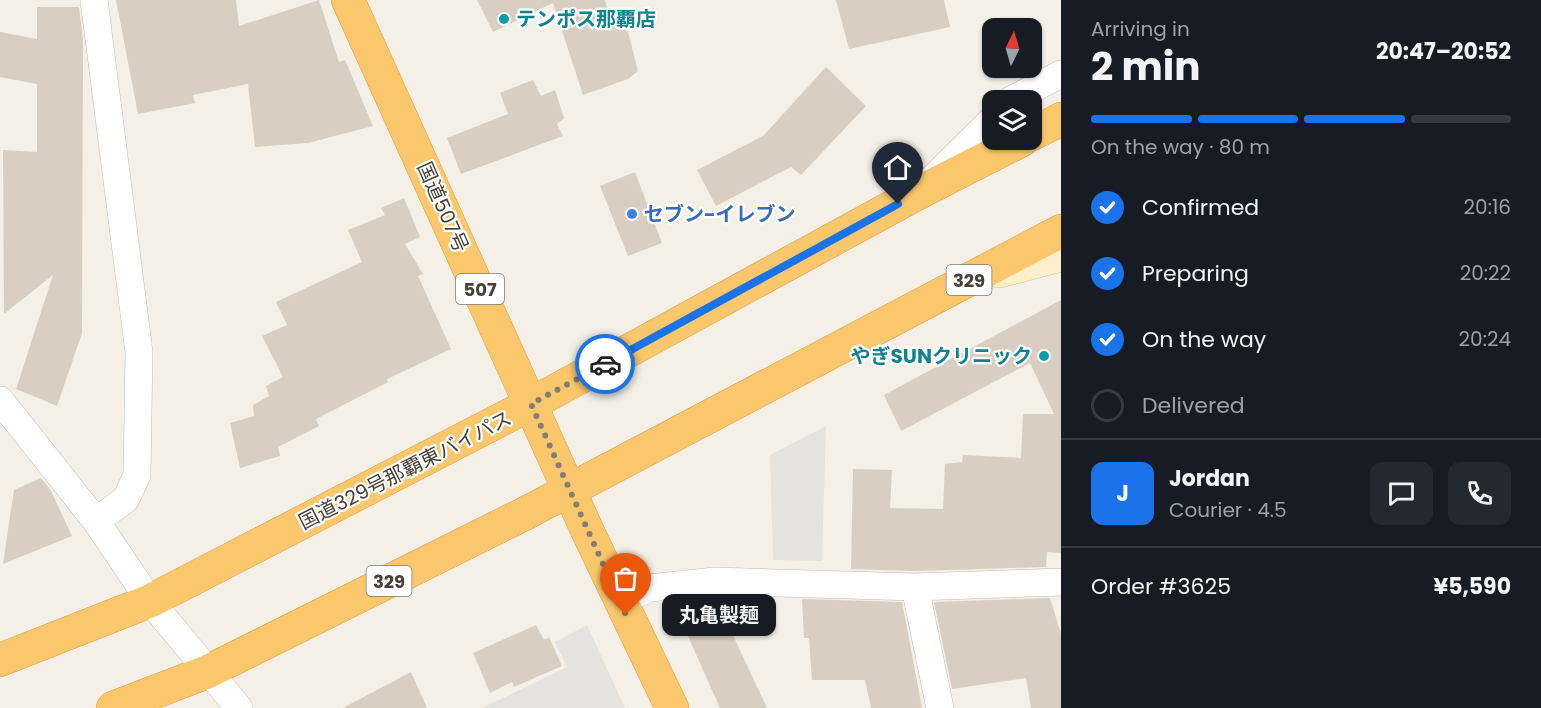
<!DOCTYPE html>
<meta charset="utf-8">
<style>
:root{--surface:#171b24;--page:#242831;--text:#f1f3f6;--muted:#9ea1a6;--line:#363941;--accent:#1a73e8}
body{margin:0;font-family:Poppins,"Noto Sans JP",sans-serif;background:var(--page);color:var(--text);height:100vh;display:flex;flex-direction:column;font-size:22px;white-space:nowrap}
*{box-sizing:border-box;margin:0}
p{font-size:20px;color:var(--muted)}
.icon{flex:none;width:33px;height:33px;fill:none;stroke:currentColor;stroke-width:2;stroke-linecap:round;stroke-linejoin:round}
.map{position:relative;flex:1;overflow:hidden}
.drawer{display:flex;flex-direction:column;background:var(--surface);width:480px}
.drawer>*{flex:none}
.needle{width:39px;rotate:5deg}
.controls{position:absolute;left:982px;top:18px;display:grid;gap:12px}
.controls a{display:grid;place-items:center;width:60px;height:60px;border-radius:12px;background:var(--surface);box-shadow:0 2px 4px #0004;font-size:30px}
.pin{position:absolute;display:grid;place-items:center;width:51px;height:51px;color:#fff;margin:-62px -26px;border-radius:50% 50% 50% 0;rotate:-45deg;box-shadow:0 0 6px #0007}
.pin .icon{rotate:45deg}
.courier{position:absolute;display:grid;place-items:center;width:60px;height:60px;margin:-30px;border:4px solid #1a73e8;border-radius:50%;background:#fff;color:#222;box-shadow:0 2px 8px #0007}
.bubble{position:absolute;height:42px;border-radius:12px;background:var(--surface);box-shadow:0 2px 4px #0004;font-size:20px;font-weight:700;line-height:42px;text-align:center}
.head em{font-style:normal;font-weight:700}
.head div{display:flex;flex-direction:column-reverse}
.head{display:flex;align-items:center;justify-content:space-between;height:102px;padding:0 30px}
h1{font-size:39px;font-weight:700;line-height:45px}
.bar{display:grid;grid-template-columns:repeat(4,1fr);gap:9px 6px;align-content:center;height:72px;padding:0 30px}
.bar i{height:8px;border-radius:4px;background:var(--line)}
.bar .on{background:var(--accent)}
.bar p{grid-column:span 4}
.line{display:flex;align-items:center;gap:15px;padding:0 30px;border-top:2px solid var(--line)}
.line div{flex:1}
.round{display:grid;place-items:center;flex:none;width:63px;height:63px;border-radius:12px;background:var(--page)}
ol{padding:0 30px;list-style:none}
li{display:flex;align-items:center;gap:18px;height:66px}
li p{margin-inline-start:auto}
li .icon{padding:6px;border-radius:50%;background:var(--accent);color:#fff;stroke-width:4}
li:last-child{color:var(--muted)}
li i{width:33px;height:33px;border:3px solid var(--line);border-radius:50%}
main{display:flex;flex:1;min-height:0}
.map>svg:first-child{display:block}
.parking{fill:#e5e3e0}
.building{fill:#d8cec1}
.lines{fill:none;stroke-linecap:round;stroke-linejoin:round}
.street-casing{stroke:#c2baae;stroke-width:28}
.secondary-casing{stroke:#d2c299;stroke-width:34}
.highway-casing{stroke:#da9c3c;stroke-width:34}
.street{stroke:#fff;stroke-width:27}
.secondary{stroke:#fdefc9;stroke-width:33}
.highway{stroke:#fac76d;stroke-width:33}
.done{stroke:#847e75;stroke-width:6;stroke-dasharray:0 10.8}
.route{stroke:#1a73e8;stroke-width:8}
.culture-dot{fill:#0f9aa8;stroke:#fff;stroke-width:2}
.shop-dot{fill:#3f7fe0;stroke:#fff;stroke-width:2}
.labels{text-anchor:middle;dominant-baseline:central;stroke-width:4.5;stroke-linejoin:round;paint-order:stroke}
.shield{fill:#fff;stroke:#7e7973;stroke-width:1.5}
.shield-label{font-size:18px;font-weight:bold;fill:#474037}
.culture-label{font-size:20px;font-weight:bold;fill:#0d838f;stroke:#fff;text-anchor:start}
.street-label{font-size:20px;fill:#474037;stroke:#fff}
.shop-label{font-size:20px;font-weight:bold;fill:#366cbe;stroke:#fff;text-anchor:start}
</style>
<main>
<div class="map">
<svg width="1061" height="708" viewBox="0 0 1061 708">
<rect width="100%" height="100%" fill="#f4f0e8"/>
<path class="parking" d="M826,426L822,561L773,560L770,455Z
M587,625L625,708H482L567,667L555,642Z"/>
<path class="building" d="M116,0H236L239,26L319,0L339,62L345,60L373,126L308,143L255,147L248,84L193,95L195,103L138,114Z
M477,0H605L610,21L624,16L638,71L628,79L583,95L553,3L493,32Z
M836,0H944L950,27L849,49Z
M37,7H79L83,40L82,333L57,406L16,389L53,275L4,314L3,150L37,152V84L0,77V32L37,39Z
M826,67L866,106L801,175L791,167L716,206L697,170L763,136Z
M533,80L541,96L555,90L564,118L557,124L563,136L461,174L447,138L508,114L500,93Z
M635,172L662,243L628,256L600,186Z
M404,198L420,237L405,244L423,274L418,276L451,349L387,379L388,382L316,419L319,426L278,447L280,456L240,468L230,423L254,416L253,405L269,396L266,386L283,377L262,336L287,325L276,302L362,262L348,230L385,215L381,208Z
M1061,300V553L1047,552L1046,567L915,571L851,569L853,469L892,470L890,508L943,509L945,464L962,462L963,455L1021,458L1023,414H1054L1030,363L901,431L884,395Z
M41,478L50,489L72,536L3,564L14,490Z
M715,597L767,708H720L674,605L682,600Z
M1050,598L1061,634V708H1031L1026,678L952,689L934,602Z
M802,599L902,602L922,708H871L865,680H812L809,638H804Z
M536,625L544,640L549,637L562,666L514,687L512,682L490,693L473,653Z
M411,672L427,708H343Z"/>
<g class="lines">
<g class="street-casing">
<path id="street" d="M94,0L139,352L137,475L126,499L96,521
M1011,100L1061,74
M930,181L993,119
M0,400L96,521L150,601L239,708
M915,587L940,708
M620,601L650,588L715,581L915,587L1061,582"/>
</g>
<g class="secondary-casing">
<path id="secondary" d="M999,271L1061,255"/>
</g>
<g class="highway-casing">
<path id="highway" d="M348,0L587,530L672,708
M1032,134L1061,119
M0,660L150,601L531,404L918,193L1022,140
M113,708L207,672L526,513L1061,231"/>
</g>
<use href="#street" class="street"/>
<use href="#secondary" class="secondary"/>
<use href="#highway" class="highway"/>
</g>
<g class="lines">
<path class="done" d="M605,364L531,404L626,615"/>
<path class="route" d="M605,364L898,204"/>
</g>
<g class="culture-dot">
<circle cx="504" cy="19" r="6"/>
<circle cx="1044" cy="356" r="6"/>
</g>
<circle class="shop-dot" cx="632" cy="214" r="6"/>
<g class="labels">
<g class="shield">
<rect x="946.5" y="265" width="45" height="30" rx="4.5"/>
<rect x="456" y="274" width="48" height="30" rx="4.5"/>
<rect x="366.5" y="566" width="45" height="30" rx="4.5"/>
</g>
<g class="shield-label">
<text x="969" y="280">329</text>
<text x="480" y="289">507</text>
<text x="389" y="581">329</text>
</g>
<g class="culture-label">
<text x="516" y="19">テンポス那覇店</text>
<text x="1032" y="356" text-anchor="end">やぎSUNクリニック</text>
</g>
<g class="street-label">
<text transform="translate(443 207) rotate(66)">国道507号</text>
<text transform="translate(405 470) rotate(-27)">国道329号那覇東バイパス</text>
</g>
<g class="shop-label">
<text x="644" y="214">セブン-イレブン</text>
</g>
</g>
</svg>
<div class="controls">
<a><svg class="needle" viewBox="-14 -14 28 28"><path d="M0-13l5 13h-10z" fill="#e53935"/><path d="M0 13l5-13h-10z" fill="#9ea1a6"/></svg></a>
<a><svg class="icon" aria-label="layers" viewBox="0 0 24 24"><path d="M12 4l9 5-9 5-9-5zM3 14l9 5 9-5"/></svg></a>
</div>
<div class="pin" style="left:626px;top:615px;background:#ea580c"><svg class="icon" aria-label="bag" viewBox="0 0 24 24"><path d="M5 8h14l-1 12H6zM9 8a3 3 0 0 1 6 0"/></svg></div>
<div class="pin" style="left:898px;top:204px;background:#1f2937"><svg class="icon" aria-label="home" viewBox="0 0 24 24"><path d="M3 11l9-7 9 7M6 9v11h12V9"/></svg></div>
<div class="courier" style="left:605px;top:364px"><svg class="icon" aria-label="car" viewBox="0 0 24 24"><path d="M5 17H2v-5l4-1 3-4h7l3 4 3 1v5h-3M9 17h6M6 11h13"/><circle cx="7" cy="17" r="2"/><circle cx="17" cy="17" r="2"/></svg></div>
<div class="bubble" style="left:662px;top:594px;width:114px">丸亀製麺</div>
</div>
<section class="drawer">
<div class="head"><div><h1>2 min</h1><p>Arriving in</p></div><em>20:47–20:52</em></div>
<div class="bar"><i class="on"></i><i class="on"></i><i class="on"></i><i></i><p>On the way · 80 m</p></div>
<ol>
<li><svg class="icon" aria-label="check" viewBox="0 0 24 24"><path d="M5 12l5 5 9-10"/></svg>Confirmed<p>20:16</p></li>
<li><svg class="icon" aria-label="check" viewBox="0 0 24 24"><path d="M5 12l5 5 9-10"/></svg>Preparing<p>20:22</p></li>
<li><svg class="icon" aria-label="check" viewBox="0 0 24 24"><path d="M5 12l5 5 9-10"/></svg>On the way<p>20:24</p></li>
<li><i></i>Delivered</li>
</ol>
<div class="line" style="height:108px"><b class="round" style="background:var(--accent);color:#fff">J</b><div><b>Jordan</b><p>Courier · 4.5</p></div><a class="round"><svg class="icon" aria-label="chat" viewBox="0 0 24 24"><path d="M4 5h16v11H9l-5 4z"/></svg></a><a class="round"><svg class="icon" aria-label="phone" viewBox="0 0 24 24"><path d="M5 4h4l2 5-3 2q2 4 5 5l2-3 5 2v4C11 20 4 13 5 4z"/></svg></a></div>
<div class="line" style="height:78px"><div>Order #3625</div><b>¥5,590</b></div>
</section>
</main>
